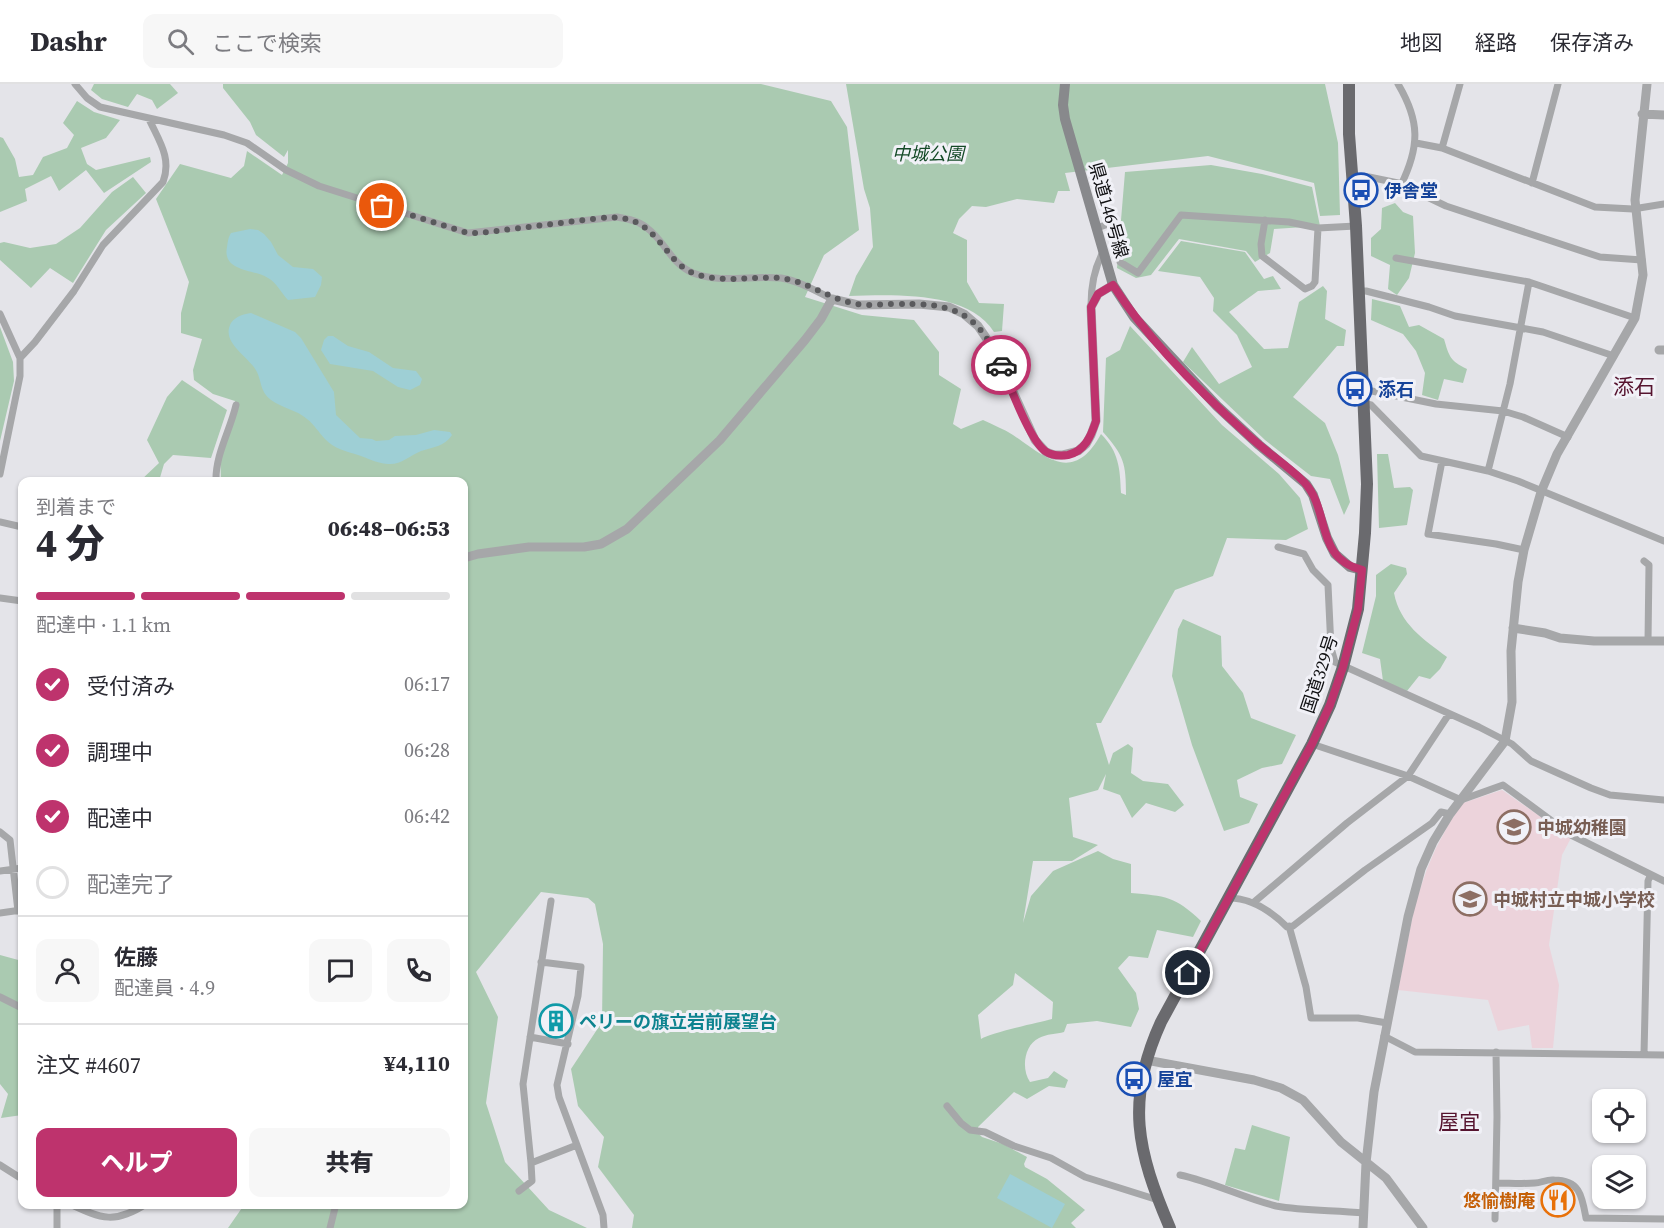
<!DOCTYPE html>
<html lang="ja">
<meta charset="utf-8">
<style>
:root{--surface:#fff;--page:#f7f7f7;--text:#2b2b33;--muted:#7c7c81;--line:#e1e1e2;--accent:#be336d}
body{margin:0;font-family:"Source Serif 4","Noto Sans JP",serif;background:var(--page);color:var(--text);height:100vh;display:flex;flex-direction:column;font-size:22px;white-space:nowrap}
*{box-sizing:border-box;margin:0}
p{font-size:20px;color:var(--muted)}
.icon{flex:none;width:33px;height:33px;fill:none;stroke:currentColor;stroke-width:2;stroke-linecap:round;stroke-linejoin:round}
.map{position:relative;flex:1;overflow:hidden}
.side{position:absolute;left:18px;top:393px;width:450px;height:732px;display:flex;flex-direction:column;background:var(--surface);border-radius:12px;box-shadow:0 2px 4px #0004}
.side>*{flex:none}
.controls{position:absolute;left:1592px;top:1005px;display:grid;gap:12px}
.controls a{display:grid;place-items:center;width:54px;height:54px;border-radius:12px;background:var(--surface);box-shadow:0 2px 4px #0004;font-size:30px}
.pin{position:absolute;display:grid;place-items:center;width:51px;height:51px;color:#fff;margin:-26px;border:3px solid #fff;border-radius:50%;box-shadow:0 2px 6px #0007}
.courier{position:absolute;display:grid;place-items:center;width:60px;height:60px;margin:-30px;border:4px solid #be336d;border-radius:50%;background:#fff;color:#222;box-shadow:0 2px 8px #0007}
.headline em{font-style:normal;font-weight:800}
.headline div{display:flex;flex-direction:column-reverse}
.headline{display:flex;align-items:center;justify-content:space-between;height:102px;padding:0 18px}
h1{font-size:39px;font-weight:800;line-height:45px}
.bar{display:grid;grid-template-columns:repeat(4,1fr);gap:9px 6px;align-content:center;height:72px;padding:0 18px}
.bar i{height:8px;border-radius:4px;background:var(--line)}
.bar .selected{background:var(--accent)}
.bar p{grid-column:span 4}
.line{display:flex;align-items:center;gap:15px;padding:0 18px;border-top:2px solid var(--line)}
.line div{flex:1}
.round{display:grid;place-items:center;flex:none;width:63px;height:63px;border-radius:12px;background:var(--page)}
ol{padding:0 18px;list-style:none}
li{display:flex;align-items:center;gap:18px;height:66px}
li p{margin-inline-start:auto}
li .icon{padding:6px;border-radius:50%;background:var(--accent);color:#fff;stroke-width:4}
li:last-child{color:var(--muted)}
li i{width:33px;height:33px;border:3px solid var(--line);border-radius:50%}
.primary-button{display:flex;gap:12px;margin-top:auto;padding:12px 18px}
.primary-button a{flex:1;height:69px;border-radius:12px;background:var(--accent);color:#fff;font-size:24px;font-weight:800;line-height:69px;text-align:center}
.primary-button a+a{background:var(--page);color:var(--text)}
header{display:flex;align-items:center;gap:36px;box-sizing:border-box;height:84px;padding:0 30px;background:var(--surface);border-bottom:2px solid var(--line)}
header strong{font-size:28px}
nav{display:flex;gap:33px;margin-inline-start:auto;font-size:21px}
.search{width:420px;height:54px;background:var(--page);display:flex;align-items:center;gap:15px;box-sizing:border-box;padding:0 21px;border-radius:12px;color:var(--muted);font-size:22px}
.map>svg:first-child{display:block}
.education{fill:#ecd3db}
.green{fill:#aacab1;fill-rule:evenodd}
.water{fill:#9ecfd5}
.lines{fill:none;stroke-linecap:round;stroke-linejoin:round}
.minor{stroke:#a6a7a9;stroke-width:7}
.tertiary{stroke:#a6a7a9;stroke-width:9}
.secondary{stroke:#88898c;stroke-width:10}
.trunk{stroke:#6a6a6e;stroke-width:12}
.done{stroke:#5a5a5d;stroke-width:6;stroke-dasharray:0 10.8}
.route{stroke:#be336d;stroke-width:8}
.labels{text-anchor:middle;dominant-baseline:central;stroke-width:6;stroke-linejoin:round;paint-order:stroke}
.park-label{font-size:18px;font-style:italic;fill:#144a27;stroke:#f1f1f7}
.transit-label{font-size:18px;font-weight:bold;fill:#164399;stroke:#f1f1f7;text-anchor:start}
.street-label{font-size:18px;fill:#0f0f11;stroke:#f1f1f7}
.education-label{font-size:18px;font-weight:bold;fill:#785e54;stroke:#f1f1f7;text-anchor:start}
.culture-label{font-size:18px;font-weight:bold;fill:#0d838f;stroke:#f1f1f7;text-anchor:start}
.food-label{font-size:18px;font-weight:bold;fill:#c56008;stroke:#f1f1f7;text-anchor:end}
.quarter-label{font-size:21px;fill:#56142f;stroke:#f1f1f7}
</style>
<header>
<strong>Dashr</strong>
<div class="search"><svg class="icon" aria-label="search" viewBox="0 0 24 24"><circle cx="10" cy="10" r="6"/><path d="M15 15l6 6"/></svg>ここで検索</div>
<nav><a>地図</a><a>経路</a><a>保存済み</a></nav>
</header>
<div class="map">
<svg width="1664" height="1144" viewBox="0 0 1664 1144">
<rect width="100%" height="100%" fill="#e4e4e9"/>
<path class="education" d="M1502,706L1571,754L1562,771L1549,861L1559,901L1553,964H1532L1529,941L1498,947L1488,916L1398,906L1415,820L1427,785L1436,764L1451,736L1463,719Z"/>
<path class="green" d="M94,0H170L178,9L157,25L152,16L137,10L128,23L102,15L91,6Z
M223,0H761L831,17L847,43L859,146L824,171L805,213L862,231L914,236L939,268V291L961,305L953,340L961,345L983,336C993,341 1004,345 1013,351C1046,374 1074,400 1101,350C1119,368 1120,384 1121,409L1126,411C1126,379 1124,372 1103,348L1106,274L1120,266L1130,242L1222,341L1279,390L1300,414L1308,445L1286,456L1227,454L1213,492L1175,506L1101,639H1096L1109,681L1113,669L1128,660L1133,664L1131,689L1143,697L1168,700L1184,721L1175,728L1146,719L1132,734L1120,711L1103,705L1106,690L1098,706L1069,714L1073,753L1098,761L1072,777H1033L1023,839L1031,812L1053,787L1098,767L1113,775L1131,780V809C1165,812 1175,812 1201,837L1193,853L1157,846L1148,874L1129,872L1118,884L1136,909L1139,925L1131,943L1097,937L1067,940L1064,948C1057,950 1046,950 1039,954C1024,961 1021,985 1030,998L1048,994L1054,987L1068,996L1065,1004L1049,1002L1027,1015L1014,1008L978,1043V1049L982,1053L1003,1060L1027,1073L1024,1080L1025,1083L1047,1095L1085,1126L1071,1139L1076,1144H632L634,1131L598,1083L604,1053L578,1022L571,985L602,938L603,860L595,820L588,814L541,808L476,888L498,933L486,1019L505,1078L549,1126L587,1144H228L244,1121L464,1120V398L221,397L220,368L235,317L213,310L194,296L193,286L202,255L181,249V229L189,198L156,115L180,80L231,94L244,82L247,67L282,91L288,79V66L284,73L256,51L250,38L223,4ZM1015,889L1053,918L1052,935C1037,939 989,949 981,955L978,931L1013,901Z
M846,0H1325L1338,59L1340,131L1320,132L1314,99L1208,72L1065,89L1070,107H1058L1054,119L1017,115L986,123L972,122L959,135L953,149L967,156V198L979,219L1004,220L1002,247L994,248C968,206 891,211 849,212L856,192L873,163L870,124L864,105Z
M77,17L94,28L120,36L106,54L81,64L87,80L96,86L150,73L151,78L104,109L86,86L59,107L51,92L25,105L27,117L0,128V53L3,54L15,75L19,93L33,91L43,73L67,64L74,51L63,39Z
M1211,81L1262,90L1312,103L1320,142L1274,145L1270,169L1255,178L1246,167L1179,155L1151,191L1136,194L1117,184L1125,88Z
M133,93L146,109L106,146L73,199L50,184L31,204L0,176V159L4,158L30,164L56,160L80,144L112,108Z
M1395,119L1403,128L1413,132L1415,169L1409,194L1397,211L1388,205L1390,181L1371,172V154L1381,145L1382,124Z
M1181,157L1245,168L1264,195L1273,192L1281,205L1258,207L1229,228L1264,265L1288,264L1299,218L1323,202L1327,207L1325,235L1346,246L1344,262H1337L1293,313L1325,339L1338,371L1350,418L1344,431L1330,395L1311,392L1265,356L1183,278L1192,263L1219,300L1252,283L1237,251L1213,227L1214,214L1200,193L1158,187Z
M1372,215L1400,222L1409,243L1419,241L1444,255C1449,272 1450,277 1467,285L1463,299L1444,295L1438,316L1422,311L1425,289L1416,267L1403,250L1371,236Z
M0,243L13,278L14,297L0,357Z
M182,296L227,326L211,374L173,371L164,380L159,397H140L159,379L147,356L167,313Z
M1377,370H1388L1394,404L1410,403L1413,406L1407,441L1379,444Z
M1391,480L1406,484L1407,490L1394,509C1400,540 1423,555 1447,573L1440,585L1430,595L1419,592L1407,607L1383,597L1380,575L1362,569L1376,512V491Z
M1183,535L1221,552L1222,582L1243,609L1251,634L1296,651L1282,680L1262,684L1237,696L1240,713L1258,720L1249,739L1224,747L1192,661L1172,592L1178,545Z
M0,871L22,877V1031L1,1034L8,1010L0,1000Z
M1252,1041L1290,1053L1279,1117L1225,1101L1235,1064L1245,1066Z"/>
<path class="water" d="M250,145L258,146L264,150L271,158L278,171L293,183L313,185L322,193L321,201L315,213L288,216C281,209 277,199 268,194C254,185 222,188 227,163C228,157 228,154 231,149Z
M251,229L295,248L301,254L334,308L336,331L360,354L372,355L376,357L389,356L395,352L416,351L434,346L450,348L452,351C444,363 433,363 421,367C409,372 401,381 388,380C375,379 368,374 358,371C345,367 335,365 325,355C319,349 314,340 307,335C297,326 282,324 271,316C260,307 262,299 257,288C250,273 220,259 231,239C236,232 244,230 251,229Z
M328,252H333L348,262L369,268L393,284L416,287L422,295L420,301L410,306L398,303L373,287L330,280L321,266L324,256Z
M1010,1090L1065,1120L1052,1144L997,1114Z"/>
<g class="lines">
<path class="minor" d="M75,0L87,14L100,23L224,51L247,59L286,86L319,102L468,149L617,133C628,135 639,137 647,144C665,157 671,180 693,189C722,200 751,191 781,194C799,197 816,207 832,215
M1398,0C1420,37 1420,62 1401,101
M1416,59L1442,64L1595,123L1633,125L1664,120
M1442,64L1460,0
M1353,93H1369L1398,99L1446,122L1600,173L1642,176
M1532,99L1558,0
M1265,136L1261,160L1262,172L1305,205L1312,202L1315,198L1318,144
M1097,144L1111,139L1120,142L1122,146L1120,178L1138,189L1181,131L1289,138L1318,144L1356,142
M1396,174L1529,198L1635,234
M1358,207H1366L1429,223L1455,232L1543,248L1614,272
M1091,221C1091,201 1094,185 1103,168
M0,230L20,274V292L0,390
M20,274L35,258L74,207L103,161L163,98C172,74 159,57 149,35
M1362,305L1436,320L1503,327L1523,333L1568,353
M1363,319L1371,321L1421,372L1488,387L1518,397L1664,457
M1442,377L1428,450L1496,460L1524,466
M1488,387L1510,300L1529,198
M216,398C215,371 230,347 236,321
M0,438L22,443
M1278,463L1304,470L1313,486L1328,501L1331,564L1335,578L1479,643L1512,660L1531,677L1591,704L1610,711L1664,716
M1644,477L1649,481L1648,557
M0,514L22,517
M1312,660L1408,692L1461,716L1503,701L1571,751L1664,797
M0,748L10,756L18,827
M0,787L22,784
M1229,814C1252,814 1271,827 1287,843L1293,842L1365,786L1432,739L1441,728L1450,730
M1253,819L1347,739L1408,692L1449,630
M0,829L21,826
M1289,842L1306,903L1311,934H1358L1387,939
M541,878L581,883L578,912L557,1001L559,1013L603,1131L604,1144
M0,913L22,924
M1384,952L1415,968L1664,971
M530,953L568,960
M1644,970L1648,797L1650,792
M947,1022L961,1039L970,1046L985,1048L1014,1062L1051,1074L1085,1093L1158,1116
M531,1079L523,1000L551,817
M0,1081L22,1095
M1180,1091C1213,1098 1243,1114 1276,1122C1304,1127 1335,1126 1364,1129
M1496,1099C1509,1099 1522,1100 1535,1099C1541,1099 1547,1095 1554,1096C1580,1096 1582,1112 1586,1134L1664,1135
M519,1107L532,1097L531,1079L577,1061
M70,1120C102,1135 115,1140 146,1120
M1495,1135L1497,1033L1496,968
M57,1144V1120
M330,1144L336,1120"/>
<path class="tertiary" d="M1642,30L1664,31
M1659,266H1664
M464,474L478,470L529,463H584L601,460L627,445L720,356L805,256L821,235L832,215L858,221L919,220L949,223L964,230L978,242L993,264L1035,356L1046,368L1054,371H1062L1078,367L1086,360L1091,351L1096,337L1091,223L1098,210L1113,201
M1513,544L1545,549L1560,554L1594,557H1664
M1146,976L1254,996L1281,1004L1303,1016L1341,1058L1386,1094L1423,1144
M1363,1144L1366,1079L1374,1008L1408,833L1421,785L1433,758L1450,730L1505,657L1512,618L1511,567L1518,498L1524,466L1541,408L1557,370L1635,234L1643,191L1635,116L1647,0"/>
<path class="secondary" d="M1065,0L1063,21L1065,35L1113,201L1134,233L1217,322L1259,361L1306,400L1313,411L1327,454L1335,470L1350,483L1362,486"/>
<path class="trunk" d="M1170,1144C1137,1067 1125,1017 1161,938L1312,660L1330,621L1343,583L1358,525L1365,449L1367,400L1356,142L1349,50V0"/>
</g>
<g class="lines">
<path class="done" d="M382,122L468,149H480L600,134C638,131 646,142 669,169C675,177 683,185 693,189C721,200 750,192 779,194C805,196 829,215 856,220C867,222 880,220 892,220C950,219 976,224 1001,281"/>
<path class="route" d="M1001,281C1010,301 1029,355 1045,367C1052,372 1061,372 1068,371C1085,367 1091,352 1096,337L1091,223L1098,210L1113,201C1149,257 1199,307 1248,351C1266,368 1287,381 1304,398C1331,426 1314,474 1362,486L1358,525L1343,583L1330,621L1312,660L1188,889"/>
</g>
<defs>
<g id="bus-ring" transform="scale(1.725)"><circle r="9.5" fill="#f1f1f7" stroke="#1a4fb4" stroke-width="1.5"/><path d="M-5-6H5V4H4V6H2V4H-2V6H-4V4H-5ZM-3.5-4V0h7V-4ZM-3.5 1.2v1.5H-2V1.2ZM2 1.2v1.5H3.5V1.2Z" fill="#1a4fb4"/></g>
<g id="school-ring" transform="scale(1.725)"><circle r="9.5" fill="#f1f1f7" stroke="#8d6e63" stroke-width="1.5"/><path d="M0-5L7-2L0 1L-7-2ZM-4 1L0 2.5L4 1V4Q0 6-4 4Z" fill="#8d6e63"/></g>
<g id="building-ring" transform="scale(1.725)"><circle r="9.5" fill="#f1f1f7" stroke="#0f9aa8" stroke-width="1.5"/><path d="M-4-6H4V6H1V3H-1V6H-4ZM-2.5-4.3h1.7v1.8h-1.7ZM.8-4.3h1.7v1.8H.8ZM-2.5-1h1.7V.8h-1.7ZM.8-1h1.7V.8H.8Z" fill="#0f9aa8"/></g>
<g id="restaurant-ring" transform="scale(1.725)"><circle r="9.5" fill="#f1f1f7" stroke="#e8710a" stroke-width="1.5"/><path d="M-5-6h1v4h1v-4h1v4h1v-4h1v5L-1.5 .5V6h-2V.5L-5-1ZM5-6V6H3V1.5H1.5Q1.5-4 5-6Z" fill="#e8710a"/></g>
</defs>
<g fill-rule="evenodd">
<use href="#bus-ring" x="1361" y="106"/>
<use href="#bus-ring" x="1355" y="305"/>
<use href="#school-ring" x="1514" y="743"/>
<use href="#school-ring" x="1470" y="815"/>
<use href="#building-ring" x="556" y="937"/>
<use href="#bus-ring" x="1134" y="995"/>
<use href="#restaurant-ring" x="1558" y="1116"/>
</g>
<g class="labels">
<g class="park-label">
<text x="928" y="69">中城公園</text>
</g>
<g class="transit-label">
<text x="1384" y="106">伊舎堂</text>
<text x="1378" y="305">添石</text>
<text x="1157" y="995">屋宜</text>
</g>
<g class="street-label">
<text transform="translate(1109 126) rotate(74)">県道146号線</text>
<text transform="translate(1319 590) rotate(-72)">国道329号</text>
</g>
<g class="education-label">
<text x="1537" y="743">中城幼稚園</text>
<text x="1493" y="815">中城村立中城小学校</text>
</g>
<g class="culture-label">
<text x="579" y="937">ペリーの旗立岩前展望台</text>
</g>
<g class="food-label">
<text x="1535" y="1116">悠愉樹庵</text>
</g>
<g class="quarter-label">
<text x="1634" y="302">添石</text>
<text x="1459" y="1037">屋宜</text>
</g>
</g>
</svg>
<div class="controls">
<a><svg class="icon" aria-label="locate" viewBox="0 0 24 24"><circle cx="12" cy="12" r="6"/><path d="M12 2v4M12 18v4M2 12h4M18 12h4"/></svg></a>
<a><svg class="icon" aria-label="layers" viewBox="0 0 24 24"><path d="M12 4l9 5-9 5-9-5zM3 14l9 5 9-5"/></svg></a>
</div>
<div class="pin" style="left:382px;top:122px;background:#ea580c"><svg class="icon" aria-label="bag" viewBox="0 0 24 24"><path d="M5 8h14l-1 12H6zM9 8a3 3 0 0 1 6 0"/></svg></div>
<div class="pin" style="left:1188px;top:889px;background:#1f2937"><svg class="icon" aria-label="home" viewBox="0 0 24 24"><path d="M3 11l9-7 9 7M6 9v11h12V9"/></svg></div>
<div class="courier" style="left:1001px;top:281px"><svg class="icon" aria-label="car" viewBox="0 0 24 24"><path d="M5 17H2v-5l4-1 3-4h7l3 4 3 1v5h-3M9 17h6M6 11h13"/><circle cx="7" cy="17" r="2"/><circle cx="17" cy="17" r="2"/></svg></div>
<section class="side">
<div class="headline"><div><h1>4 分</h1><p>到着まで</p></div><em>06:48–06:53</em></div>
<div class="bar"><i class="selected"></i><i class="selected"></i><i class="selected"></i><i></i><p>配達中 · 1.1 km</p></div>
<ol>
<li><svg class="icon" aria-label="check" viewBox="0 0 24 24"><path d="M5 12l5 5 9-10"/></svg>受付済み<p>06:17</p></li>
<li><svg class="icon" aria-label="check" viewBox="0 0 24 24"><path d="M5 12l5 5 9-10"/></svg>調理中<p>06:28</p></li>
<li><svg class="icon" aria-label="check" viewBox="0 0 24 24"><path d="M5 12l5 5 9-10"/></svg>配達中<p>06:42</p></li>
<li><i></i>配達完了</li>
</ol>
<div class="line" style="height:108px"><a class="round"><svg class="icon" aria-label="person" viewBox="0 0 24 24"><circle cx="12" cy="8" r="4"/><path d="M4 21q1-7 8-7t8 7"/></svg></a><div><b>佐藤</b><p>配達員 · 4.9</p></div><a class="round"><svg class="icon" aria-label="chat" viewBox="0 0 24 24"><path d="M4 5h16v11H9l-5 4z"/></svg></a><a class="round"><svg class="icon" aria-label="phone" viewBox="0 0 24 24"><path d="M5 4h4l2 5-3 2q2 4 5 5l2-3 5 2v4C11 20 4 13 5 4z"/></svg></a></div>
<div class="line" style="height:78px"><div>注文 #4607</div><b>¥4,110</b></div>
<div class="primary-button"><a>ヘルプ</a><a>共有</a></div>
</section>
</div>
